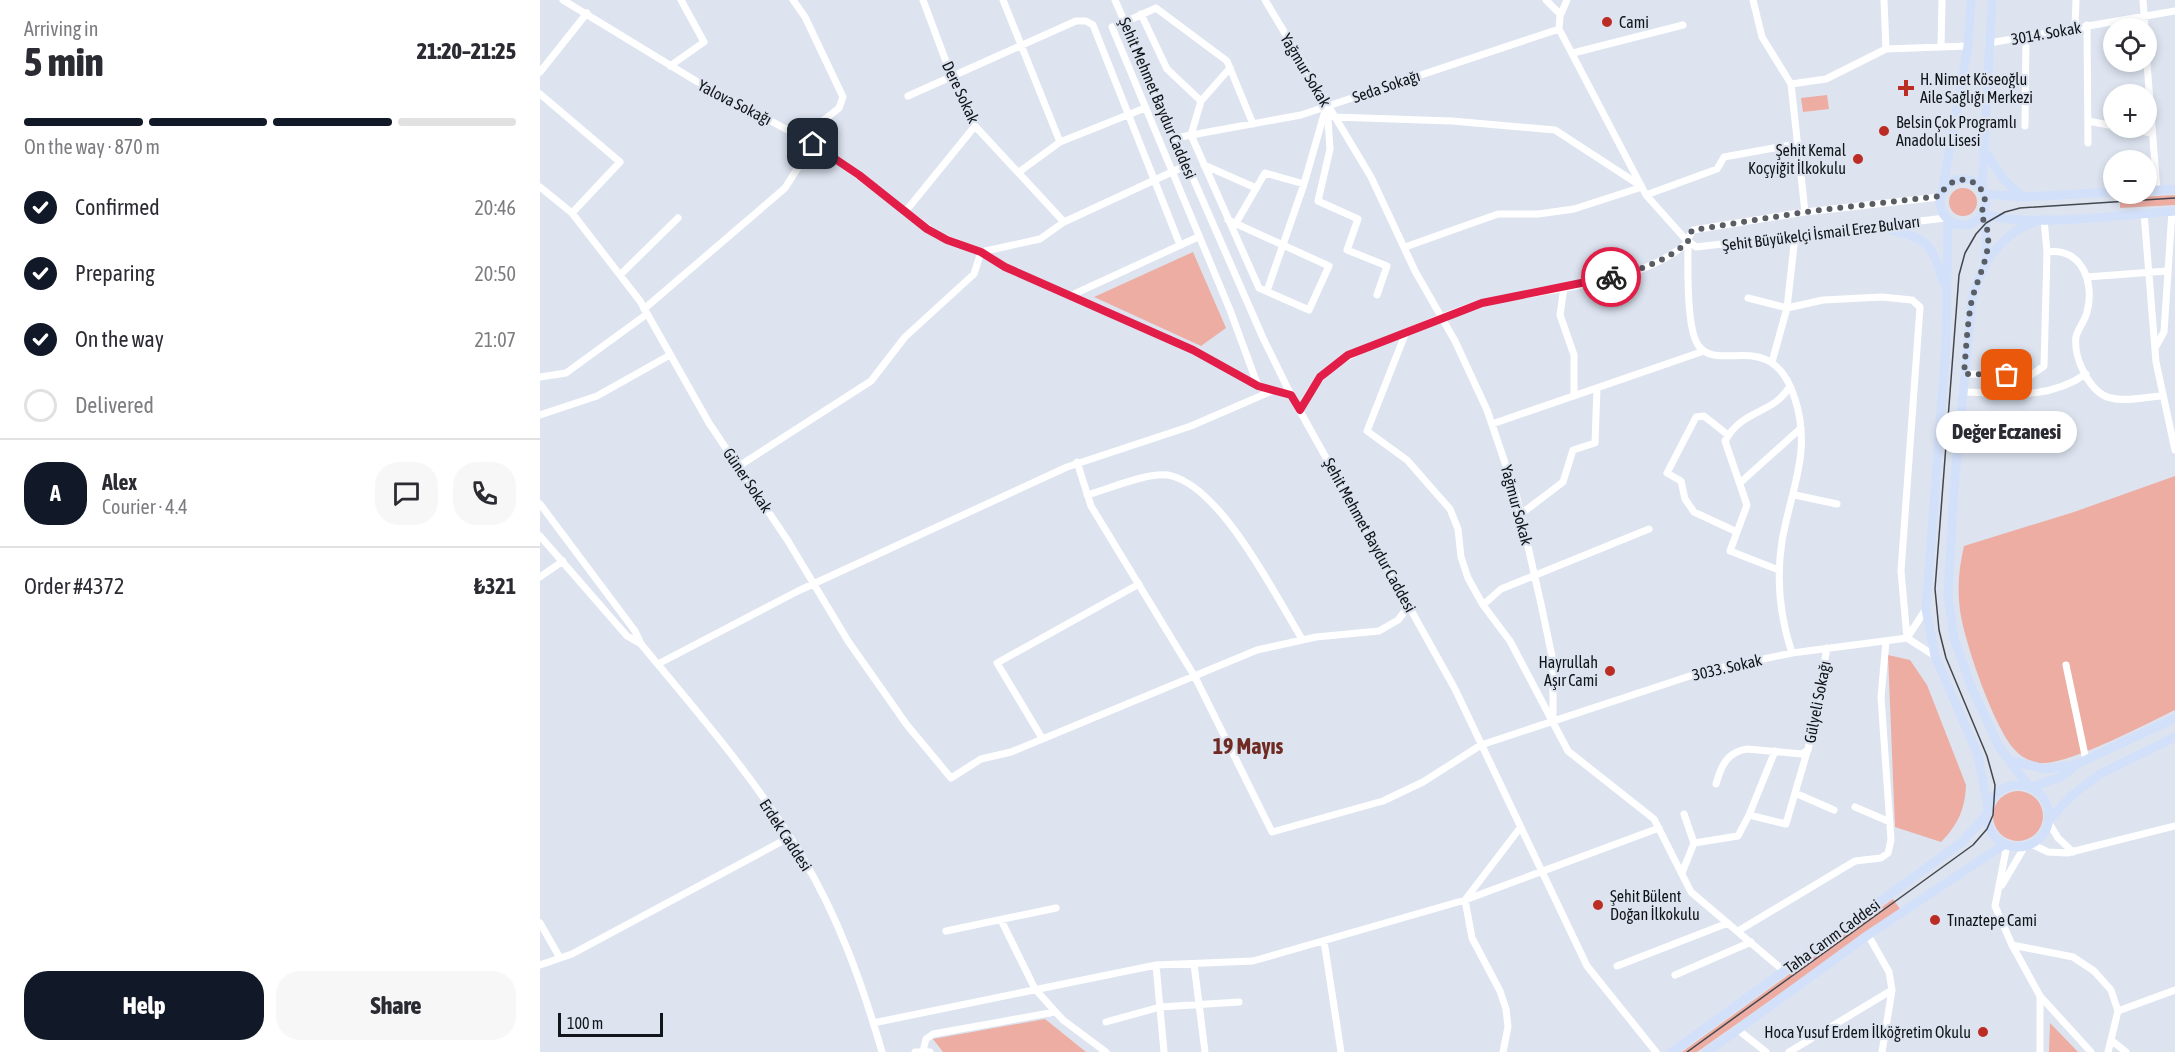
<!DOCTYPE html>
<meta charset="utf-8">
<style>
:root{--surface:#fff;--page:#f7f7f7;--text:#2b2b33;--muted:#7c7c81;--line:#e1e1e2;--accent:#111827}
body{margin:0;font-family:"Asap Condensed",sans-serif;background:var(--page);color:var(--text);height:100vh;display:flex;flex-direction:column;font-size:22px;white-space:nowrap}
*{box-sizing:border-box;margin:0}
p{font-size:20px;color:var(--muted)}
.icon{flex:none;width:33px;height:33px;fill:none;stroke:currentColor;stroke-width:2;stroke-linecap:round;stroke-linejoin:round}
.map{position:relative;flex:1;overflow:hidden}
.panel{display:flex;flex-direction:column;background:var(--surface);width:540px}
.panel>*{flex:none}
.tools{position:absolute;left:1563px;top:18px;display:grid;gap:12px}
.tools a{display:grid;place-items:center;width:54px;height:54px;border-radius:50%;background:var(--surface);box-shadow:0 3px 9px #0003;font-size:30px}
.scale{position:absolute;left:18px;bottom:15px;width:105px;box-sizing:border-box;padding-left:6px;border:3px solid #121519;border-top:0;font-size:16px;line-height:21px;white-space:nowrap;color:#121519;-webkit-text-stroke:4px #dde4f0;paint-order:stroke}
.pin{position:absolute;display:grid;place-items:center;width:51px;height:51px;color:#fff;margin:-26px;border-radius:12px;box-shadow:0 3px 9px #0006}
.courier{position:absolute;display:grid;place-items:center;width:60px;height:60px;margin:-30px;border:4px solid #e11d48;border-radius:50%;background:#fff;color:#222;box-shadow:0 2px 8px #0007}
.bubble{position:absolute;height:42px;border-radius:21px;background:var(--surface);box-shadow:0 3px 9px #0003;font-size:20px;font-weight:800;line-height:42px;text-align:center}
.head em{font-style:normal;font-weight:800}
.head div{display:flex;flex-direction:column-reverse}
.head{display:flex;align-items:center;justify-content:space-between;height:102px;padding:0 24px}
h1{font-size:39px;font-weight:800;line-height:45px}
.bar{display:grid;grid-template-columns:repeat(4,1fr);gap:9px 6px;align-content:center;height:72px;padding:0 24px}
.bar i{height:8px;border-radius:4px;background:var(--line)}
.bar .selected{background:var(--accent)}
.bar p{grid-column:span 4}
.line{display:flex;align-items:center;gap:15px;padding:0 24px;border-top:2px solid var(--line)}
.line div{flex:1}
.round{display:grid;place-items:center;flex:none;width:63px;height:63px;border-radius:24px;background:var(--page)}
ol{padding:0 24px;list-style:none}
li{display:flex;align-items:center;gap:18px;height:66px}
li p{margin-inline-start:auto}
li .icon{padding:6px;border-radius:50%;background:var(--accent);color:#fff;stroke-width:4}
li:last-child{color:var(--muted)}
li i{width:33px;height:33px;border:3px solid var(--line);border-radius:50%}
.primary-button{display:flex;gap:12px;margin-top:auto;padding:12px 24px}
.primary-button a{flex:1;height:69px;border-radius:24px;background:var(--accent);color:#fff;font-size:24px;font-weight:800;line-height:69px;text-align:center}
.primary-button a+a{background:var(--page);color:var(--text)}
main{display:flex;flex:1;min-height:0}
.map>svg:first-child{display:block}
.green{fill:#edada3}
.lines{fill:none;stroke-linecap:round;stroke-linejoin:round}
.minor{stroke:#fff;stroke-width:7}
.major{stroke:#d2e0fa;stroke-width:9}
.tram{stroke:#43474d;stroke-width:1.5}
.done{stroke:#595d64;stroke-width:6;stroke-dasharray:0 10.8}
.route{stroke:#e11d48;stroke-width:8}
.poi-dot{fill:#bb2d24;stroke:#dde4f0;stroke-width:2}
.labels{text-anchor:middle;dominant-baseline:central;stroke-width:4.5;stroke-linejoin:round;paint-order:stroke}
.poi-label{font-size:16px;fill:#121519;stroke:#dde4f0;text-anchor:start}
.street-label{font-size:16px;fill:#121519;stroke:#dde4f0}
.district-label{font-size:22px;font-weight:bold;fill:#6f2a22;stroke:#dde4f0}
</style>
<main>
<section class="panel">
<div class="head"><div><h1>5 min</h1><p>Arriving in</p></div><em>21:20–21:25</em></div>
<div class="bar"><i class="selected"></i><i class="selected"></i><i class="selected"></i><i></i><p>On the way · 870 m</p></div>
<ol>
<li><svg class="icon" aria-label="check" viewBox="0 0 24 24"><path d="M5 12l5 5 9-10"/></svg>Confirmed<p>20:46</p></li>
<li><svg class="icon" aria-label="check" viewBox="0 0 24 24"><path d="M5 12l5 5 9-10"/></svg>Preparing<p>20:50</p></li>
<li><svg class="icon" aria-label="check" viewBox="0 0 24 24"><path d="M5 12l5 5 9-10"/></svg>On the way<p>21:07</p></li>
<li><i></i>Delivered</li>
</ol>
<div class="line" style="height:108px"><b class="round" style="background:var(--accent);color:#fff">A</b><div><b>Alex</b><p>Courier · 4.4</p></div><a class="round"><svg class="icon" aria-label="chat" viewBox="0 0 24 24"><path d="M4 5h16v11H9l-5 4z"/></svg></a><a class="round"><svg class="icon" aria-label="phone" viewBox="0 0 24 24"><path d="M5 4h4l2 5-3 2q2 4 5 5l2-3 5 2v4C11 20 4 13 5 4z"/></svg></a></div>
<div class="line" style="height:78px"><div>Order #4372</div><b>₺321</b></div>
<div class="primary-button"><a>Help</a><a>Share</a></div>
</section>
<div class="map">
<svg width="1635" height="1052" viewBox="0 0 1635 1052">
<rect width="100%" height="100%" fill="#dde4f0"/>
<path class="green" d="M1287,95L1289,109L1263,112L1261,98Z
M1409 202a14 14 0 1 1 28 0a14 14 0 1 1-28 0Z
M1635,195V205L1580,208V198Z
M653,252L686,328L661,346L554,297Z
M1635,476V710C1606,724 1527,766 1499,763C1489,761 1481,757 1475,750C1454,728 1424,641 1420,610C1417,588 1419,567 1424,546L1534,512Z
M1348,655L1370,660L1387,685L1426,785C1425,809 1418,825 1401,842L1355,827Z
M1453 816a25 25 0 1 1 50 0a25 25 0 1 1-50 0Z
M1353,899L1360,909L1157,1052H1142Z
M505,1019L546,1052H403L393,1039Z
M1510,1023L1538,1052H1509Z"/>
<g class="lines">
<path class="minor" d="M23,0L156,81L283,149L397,235L441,252L465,267L653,350L718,386L751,395
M253,0L265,17L303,97L299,108L263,137
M383,0L411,75L435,126L524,222
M463,0L520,142L605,108
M575,0L723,338L751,395L915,689L1047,966L1116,1052
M725,0L831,177L875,271L915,341L947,410L977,498L1001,604L1013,661V718
M1006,0L1020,14
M1027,0L1020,16L1019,29L1106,195L1148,242C1148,265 1146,327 1158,345C1178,375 1232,325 1255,399C1272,452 1251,489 1242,541C1236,579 1240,617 1252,653
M1213,0L1222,37L1251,84L1265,212
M1344,0L1346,49
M1603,0L1605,28
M601,14L627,69L661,101
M585,22L616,8L687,61L713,124
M1547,25L1548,143
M572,27L690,310L718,386
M1535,27L1536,0
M1449,43L1635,11
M1401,47L1402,0
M1606,51L1617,190
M1033,53L1143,25
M130,66L164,42L141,0
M0,72L47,13
M1251,84L1286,79L1346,49L1428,46
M0,94L80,162L32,213
M368,96L536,21H546L553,25L640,245
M787,106L790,149L778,201L818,219L807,250L847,266L837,295
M794,117L912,121L1015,130L1101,186
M1548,121L1574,126
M1485,126L1486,36
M1584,128L1612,133
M635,138L761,115L1019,29
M664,165L716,188
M479,172L520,142
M0,187L32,213L100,301L169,423L248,541L308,641L367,725L411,778L441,759L471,752L717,650L776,637L839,631L858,620L869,606
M1106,195L1177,169L1184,157L1256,144
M1400,197L1265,212L1153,230L1147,240L1156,247L1406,218
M365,212L435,126
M1604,213L1616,362L1635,450
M688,220L789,266L769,310L719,288L651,135L661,101L690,68
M696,223L725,173L764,184
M865,247L958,214H998L1034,209L1102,187
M1507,252C1542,247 1555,283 1547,312C1545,321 1538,328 1536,337C1533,357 1550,394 1571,398C1586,402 1606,397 1621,396
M80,275L138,218
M1547,277L1627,271
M1024,287L1020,315L1034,355V396
M727,291L764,184L785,111
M532,295L658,237
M104,309L245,188L273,144
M866,332L827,431L867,460L910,509L918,529L921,557L928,578L943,605L970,641L1028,751L1114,819L1151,892L1244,971
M1615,348L1624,332L1632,211
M1232,362L1247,308L1255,236
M1424,374L1491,375L1504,366L1507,252L1504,219
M0,377L26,373L107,314
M1422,392C1468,393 1506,401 1546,374
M760,410C781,364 810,354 854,337C883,326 914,310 944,303C1007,287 1098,287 1148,242
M0,415L57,396L130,355
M952,424L1164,351
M1188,435L1164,416L1156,417L1127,473L1141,481L1145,499L1154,512L1197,532
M537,462L551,506L655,677L732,832L843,801L883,782L941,745L1165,671L1252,653L1367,638L1361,571L1380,307L1372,300L1342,297L1283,300L1247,308L1208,298
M199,466L331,381L365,337L434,274L441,252L500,239L524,222L647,165
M1201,482L1261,428
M547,495C569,489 611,470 632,476C683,490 735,595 762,639
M1255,495L1297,504
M0,504L95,631L101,644C157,712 216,779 261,855C298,916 322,983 342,1052
M981,514L1023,482L1033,450L1055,443L1057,388
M0,536L87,636L101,644
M1239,570L1190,551L1207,505L1185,441C1203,408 1233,415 1250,386
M0,577L23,561
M943,605L961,589L1109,529
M1386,609L1367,638L1395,656
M118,664L258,591L527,467L651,426L732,391
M1526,665L1546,760
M502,738L457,663L599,584
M1176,784C1181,766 1187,752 1207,749L1262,754L1268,750L1287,648
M1255,793L1294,810
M1315,807L1350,822
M1144,814L1154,843
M1209,815L1235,751
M1509,823L1518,838L1533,852
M1491,844L1508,852L1527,853L1635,826
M1467,845L1455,906L1472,945L1500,996L1551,1052
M1142,873L1154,843L1198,836L1209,815L1246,824L1267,752
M1462,885L1485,846
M461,920L495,989L523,1020L566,1052
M0,923L20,958
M406,931L516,908
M1198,931L1315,861L1341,858L1348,853L1351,840L1341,697L1346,641
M1328,935L1349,972L1352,990L1342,1052
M784,941L801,1052
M1472,945L1533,957L1554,971L1571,990L1578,1011L1568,1052
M654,964L665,1052
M0,965L32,954L250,837
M616,965L624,1052
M1077,966L1188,923
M1135,975L1211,942
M1578,1011L1635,990
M566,1022L620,1007L699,1002
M333,1023L616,965L713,961L925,900L1119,828
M1197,1029L1226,1052
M1571,1040L1586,1052
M383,1051L386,1039L393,1034L515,1012
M375,1052H390
M963,1052L968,1027L966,1009L960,991L932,938L925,900L980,828
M1249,1052L1352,990
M1500,1052V996"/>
<path class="major" d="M1445,151L1463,179L1483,197
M1400 202a23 23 0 1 1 46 0a23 23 0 1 1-46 0Z
M1442,189L1452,0
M1606,191L1635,189
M1402,192L1428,46L1431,0
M1444,194L1483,197L1574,192
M1442,213C1479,229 1591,214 1635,211
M1441,216L1446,223V261
M1408,220L1406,344L1386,609L1395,656L1438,755L1448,808
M1337,226C1380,239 1391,234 1403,282
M1469,760L1505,769L1535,765
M1447 816a31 31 0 1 1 62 0a31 31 0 1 1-62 0Z
M1489,786L1459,747L1431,686L1414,638L1408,597L1414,488L1432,299C1442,261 1464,229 1504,219
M1491,787L1521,777L1537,764L1635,718
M1509,820L1531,796L1560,774L1635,737
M1132,1052L1422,842L1447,814
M1167,1052L1328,935L1465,844"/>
<path class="tram" d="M1147,1052L1433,845L1447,829L1453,815L1455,785L1447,756L1406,658L1399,630L1395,589L1419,275L1425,253L1436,234L1446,223L1465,212L1480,208L1635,198"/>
</g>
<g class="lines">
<path class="done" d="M1071,277C1100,270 1126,261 1148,242V235L1153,230L1265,212L1400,196C1410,174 1438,174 1445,198L1441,216C1460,243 1436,277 1431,304C1427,327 1426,351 1424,374L1467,375"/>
<path class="route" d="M273,144L319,175L387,229L407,240L441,252L465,267L653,350L718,386L751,395L760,410L780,377L808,355L942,303L1071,277"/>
</g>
<g class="poi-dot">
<circle cx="1067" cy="22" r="6"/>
<path d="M1363 79h6v6h6v6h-6v6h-6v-6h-6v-6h6z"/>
<circle cx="1344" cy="131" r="6"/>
<circle cx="1318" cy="159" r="6"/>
<circle cx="1070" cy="671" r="6"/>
<circle cx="1058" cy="905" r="6"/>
<circle cx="1395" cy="920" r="6"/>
<circle cx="1443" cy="1032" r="6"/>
</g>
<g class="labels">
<g class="poi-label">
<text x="1079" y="22">Cami</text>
<text x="1380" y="79">H. Nimet Köseoğlu<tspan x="1380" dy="18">Aile Sağlığı Merkezi</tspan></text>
<text x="1356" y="122">Belsin Çok Programlı<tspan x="1356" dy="18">Anadolu Lisesi</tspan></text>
<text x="1306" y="150" text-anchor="end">Şehit Kemal<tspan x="1306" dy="18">Koçyiğit İlkokulu</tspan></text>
<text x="1058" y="662" text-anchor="end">Hayrullah<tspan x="1058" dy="18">Aşır Cami</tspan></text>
<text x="1070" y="896">Şehit Bülent<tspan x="1070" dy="18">Doğan İlkokulu</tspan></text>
<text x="1407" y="920">Tınaztepe Cami</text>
<text x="1431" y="1032" text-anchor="end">Hoca Yusuf Erdem İlköğretim Okulu</text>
</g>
<g class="street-label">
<text transform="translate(1506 33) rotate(-10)">3014. Sokak</text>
<text transform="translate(766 70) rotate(59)">Yağmur Sokak</text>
<text transform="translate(846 86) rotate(-19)">Seda Sokağı</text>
<text transform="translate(421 92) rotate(65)">Dere Sokak</text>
<text transform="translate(618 98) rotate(67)">Şehit Mehmet Baydur Caddesi</text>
<text transform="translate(195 102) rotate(27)">Yalova Sokağı</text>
<text transform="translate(1281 233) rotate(-7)">Şehit Büyükelçi İsmail Erez Bulvarı</text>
<text transform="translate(208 480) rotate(56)">Güner Sokak</text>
<text transform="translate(977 505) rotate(75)">Yağmur Sokak</text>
<text transform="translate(830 535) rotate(61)">Şehit Mehmet Baydur Caddesi</text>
<text transform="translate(1187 667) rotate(-13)">3033. Sokak</text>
<text transform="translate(1277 702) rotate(-79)">Gülyeli Sokağı</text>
<text transform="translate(246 835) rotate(57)">Erdek Caddesi</text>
<text transform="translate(1292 936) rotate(-36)">Taha Carım Caddesi</text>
</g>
<g class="district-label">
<text x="708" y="746">19 Mayıs</text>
</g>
</g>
</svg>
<div class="tools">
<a><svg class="icon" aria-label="locate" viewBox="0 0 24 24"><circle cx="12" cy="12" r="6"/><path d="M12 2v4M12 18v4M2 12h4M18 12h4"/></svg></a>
<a>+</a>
<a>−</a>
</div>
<div class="scale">100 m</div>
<div class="pin" style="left:1467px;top:375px;background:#ea580c"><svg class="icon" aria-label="bag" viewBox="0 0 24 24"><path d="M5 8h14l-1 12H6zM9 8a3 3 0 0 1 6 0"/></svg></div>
<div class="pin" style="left:273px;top:144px;background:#1f2937"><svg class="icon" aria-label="home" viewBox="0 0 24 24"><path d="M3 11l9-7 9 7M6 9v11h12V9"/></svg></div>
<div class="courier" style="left:1071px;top:277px"><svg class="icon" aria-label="bike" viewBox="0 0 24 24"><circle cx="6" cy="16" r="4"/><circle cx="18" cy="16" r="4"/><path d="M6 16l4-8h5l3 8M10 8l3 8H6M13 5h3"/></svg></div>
<div class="bubble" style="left:1396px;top:411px;width:141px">Değer Eczanesi</div>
</div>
</main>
